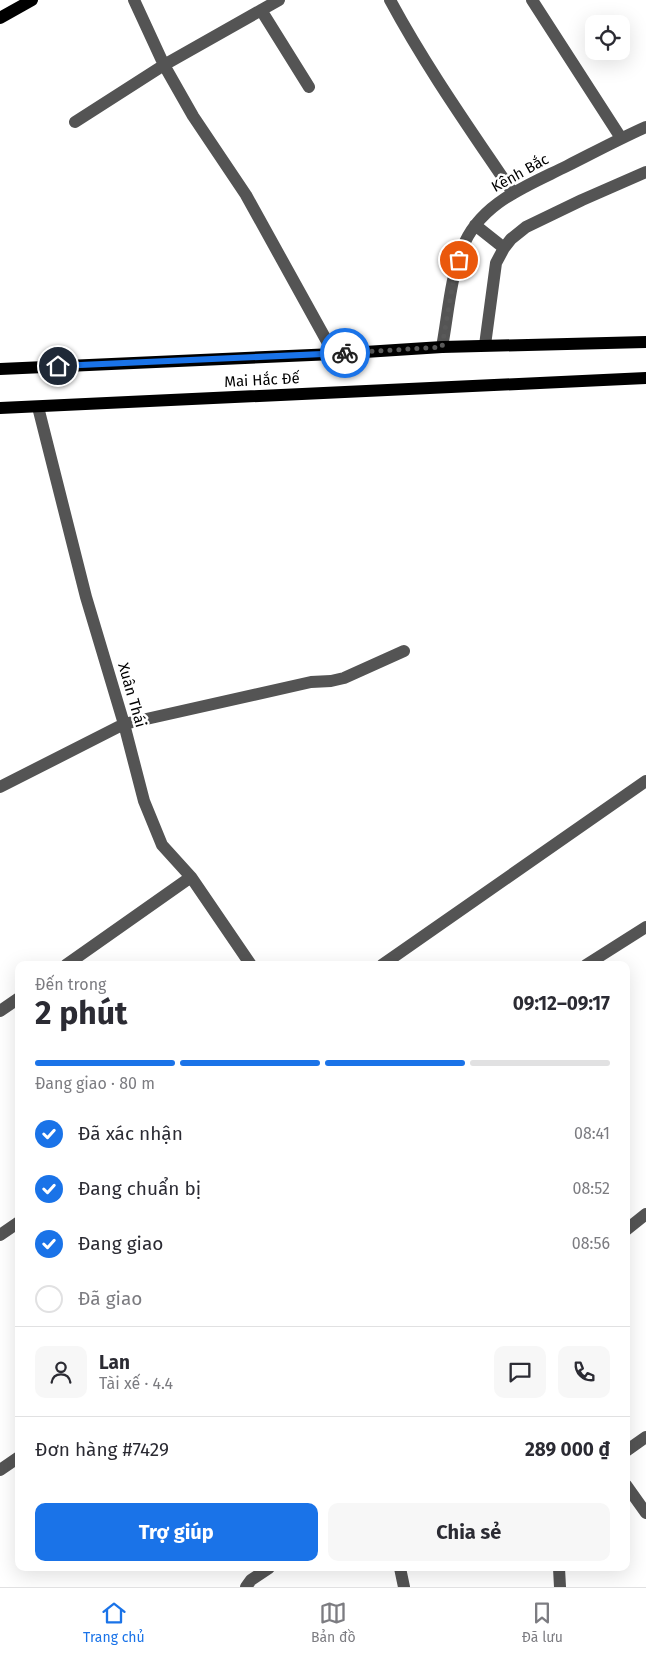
<!DOCTYPE html>
<html lang="vi">
<meta charset="utf-8">
<style>
:root{--surface:#fff;--page:#f7f7f7;--text:#2b2b33;--muted:#7c7c81;--line:#e1e1e2;--accent:#1a73e8}
body{margin:0;font-family:"Fira Sans",sans-serif;background:var(--page);color:var(--text);height:100vh;display:flex;flex-direction:column;font-size:19px;white-space:nowrap}
*{box-sizing:border-box;margin:0}
p{font-size:16px;color:var(--muted)}
.icon{flex:none;width:28px;height:28px;fill:none;stroke:currentColor;stroke-width:2;stroke-linecap:round;stroke-linejoin:round}
.map{position:relative;flex:1;overflow:hidden}
.drawer{position:absolute;left:15px;top:961px;width:615px;height:610px;display:flex;flex-direction:column;background:var(--surface);border-radius:10px;box-shadow:0 5px 20px #0002}
.drawer>*{flex:none}
.buttons{position:absolute;left:585px;top:15px;display:grid;gap:10px}
.buttons a{display:grid;place-items:center;width:45px;height:45px;border-radius:10px;background:var(--surface);box-shadow:0 5px 20px #0002;font-size:25px}
.pin{position:absolute;display:grid;place-items:center;width:42px;height:42px;color:#fff;margin:-21px;border:2px solid #fff;border-radius:50%;box-shadow:0 1px 5px #0007}
.courier{position:absolute;display:grid;place-items:center;width:50px;height:50px;margin:-25px;border:4px solid #1a73e8;border-radius:50%;background:#fff;color:#222;box-shadow:0 1px 6px #0007}
.headline em{font-style:normal;font-weight:700}
.headline div{display:flex;flex-direction:column-reverse}
.headline{display:flex;align-items:center;justify-content:space-between;height:85px;padding:0 20px}
h1{font-size:32px;font-weight:700;line-height:38px}
.bar{display:grid;grid-template-columns:repeat(4,1fr);gap:8px 5px;align-content:center;height:60px;padding:0 20px}
.bar i{height:6px;border-radius:4px;background:var(--line)}
.bar .active{background:var(--accent)}
.bar p{grid-column:span 4}
.line{display:flex;align-items:center;gap:12px;padding:0 20px;border-top:1px solid var(--line)}
.line div{flex:1}
.round{display:grid;place-items:center;flex:none;width:52px;height:52px;border-radius:10px;background:var(--page)}
ol{padding:0 20px;list-style:none}
li{display:flex;align-items:center;gap:15px;height:55px}
li p{margin-inline-start:auto}
li .icon{padding:5px;border-radius:50%;background:var(--accent);color:#fff;stroke-width:4}
li:last-child{color:var(--muted)}
li i{width:28px;height:28px;border:2px solid var(--line);border-radius:50%}
.cta{display:flex;gap:10px;margin-top:auto;padding:10px 20px}
.cta a{flex:1;height:58px;border-radius:10px;background:var(--accent);color:#fff;font-size:20px;font-weight:700;line-height:58px;text-align:center}
.cta a+a{background:var(--page);color:var(--text)}
.tabs{display:flex;justify-content:space-around;align-items:center;height:70px;border-top:1px solid var(--line);background:var(--surface);font-size:14px;color:var(--muted)}
.tabs a{display:grid;justify-items:center;gap:2px}
.tabs .active{color:var(--accent)}
.map>svg:first-child{display:block}
.lines{fill:none;stroke-linecap:round;stroke-linejoin:round}
.minor{stroke:#545454;stroke-width:12}
.major{stroke:#000;stroke-width:12}
.done{stroke:#595959;stroke-width:5;stroke-dasharray:0 9}
.route{stroke:#1a73e8;stroke-width:6}
.labels{text-anchor:middle;dominant-baseline:central;stroke-width:5;stroke-linejoin:round;paint-order:stroke}
.street-label{font-size:15px;fill:#000;stroke:#fff}
</style>
<div class="map">
<svg width="646" height="1587" viewBox="0 0 646 1587">
<rect width="100%" height="100%" fill="#fff"/>
<g class="lines">
<path class="minor" d="M134,0L164,65L193,116L246,195L334,354
M390,0C426,67 470,129 513,193
M532,0L621,138
M261,10L309,87
M75,122L164,65L279,0
M475,225L504,248
M485,345L496,263L504,248L511,239L526,227L582,200L646,172
M442,347C448,315 450,280 462,249C479,203 527,186 567,166C593,153 619,139 646,127
M38,407L86,597L124,724L144,801L162,845L191,877L251,965
M0,787L124,724L311,682L331,681L344,678L404,651
M66,965L191,877
M382,965L646,781
M586,965L646,927
M0,1011L19,998
M626,1230L646,1214
M0,1235L19,1222
M626,1451L646,1437
M0,1470L19,1457
M626,1485L646,1513
M400,1568L404,1587
M559,1568L560,1587
M246,1587L251,1580L269,1568"/>
<path class="major" d="M0,18L32,0
M0,369L334,354L442,347L646,342
M0,408L646,378"/>
</g>
<g class="lines">
<path class="done" d="M345,353L442,347L455,271L459,260"/>
<path class="route" d="M58,366L345,353"/>
</g>
<g class="labels">
<g class="street-label">
<text transform="translate(520 173) rotate(-29)">Kênh Bắc</text>
<text transform="translate(262 380) rotate(-3)">Mai Hắc Đế</text>
<text transform="translate(132 695) rotate(74)">Xuân Thái</text>
</g>
</g>
</svg>
<div class="buttons">
<a><svg class="icon" aria-label="locate" viewBox="0 0 24 24"><circle cx="12" cy="12" r="6"/><path d="M12 2v4M12 18v4M2 12h4M18 12h4"/></svg></a>
</div>
<div class="pin" style="left:459px;top:260px;background:#ea580c"><svg class="icon" aria-label="bag" viewBox="0 0 24 24"><path d="M5 8h14l-1 12H6zM9 8a3 3 0 0 1 6 0"/></svg></div>
<div class="pin" style="left:58px;top:366px;background:#1f2937"><svg class="icon" aria-label="home" viewBox="0 0 24 24"><path d="M3 11l9-7 9 7M6 9v11h12V9"/></svg></div>
<div class="courier" style="left:345px;top:353px"><svg class="icon" aria-label="bike" viewBox="0 0 24 24"><circle cx="6" cy="16" r="4"/><circle cx="18" cy="16" r="4"/><path d="M6 16l4-8h5l3 8M10 8l3 8H6M13 5h3"/></svg></div>
<section class="drawer">
<div class="headline"><div><h1>2 phút</h1><p>Đến trong</p></div><em>09:12–09:17</em></div>
<div class="bar"><i class="active"></i><i class="active"></i><i class="active"></i><i></i><p>Đang giao · 80 m</p></div>
<ol>
<li><svg class="icon" aria-label="check" viewBox="0 0 24 24"><path d="M5 12l5 5 9-10"/></svg>Đã xác nhận<p>08:41</p></li>
<li><svg class="icon" aria-label="check" viewBox="0 0 24 24"><path d="M5 12l5 5 9-10"/></svg>Đang chuẩn bị<p>08:52</p></li>
<li><svg class="icon" aria-label="check" viewBox="0 0 24 24"><path d="M5 12l5 5 9-10"/></svg>Đang giao<p>08:56</p></li>
<li><i></i>Đã giao</li>
</ol>
<div class="line" style="height:90px"><a class="round"><svg class="icon" aria-label="person" viewBox="0 0 24 24"><circle cx="12" cy="8" r="4"/><path d="M4 21q1-7 8-7t8 7"/></svg></a><div><b>Lan</b><p>Tài xế · 4.4</p></div><a class="round"><svg class="icon" aria-label="chat" viewBox="0 0 24 24"><path d="M4 5h16v11H9l-5 4z"/></svg></a><a class="round"><svg class="icon" aria-label="phone" viewBox="0 0 24 24"><path d="M5 4h4l2 5-3 2q2 4 5 5l2-3 5 2v4C11 20 4 13 5 4z"/></svg></a></div>
<div class="line" style="height:65px"><div>Đơn hàng #7429</div><b>289 000 ₫</b></div>
<div class="cta"><a>Trợ giúp</a><a>Chia sẻ</a></div>
</section>
</div>
<nav class="tabs">
<a class="active"><svg class="icon" aria-label="home" viewBox="0 0 24 24"><path d="M3 11l9-7 9 7M6 9v11h12V9"/></svg>Trang chủ</a>
<a><svg class="icon" aria-label="map" viewBox="0 0 24 24"><path d="M3 6l6-2 6 2 6-2v14l-6 2-6-2-6 2zM9 4v14M15 6v14"/></svg>Bản đồ</a>
<a><svg class="icon" aria-label="saved" viewBox="0 0 24 24"><path d="M7 4h10v16l-5-4-5 4z"/></svg>Đã lưu</a>
</nav>
